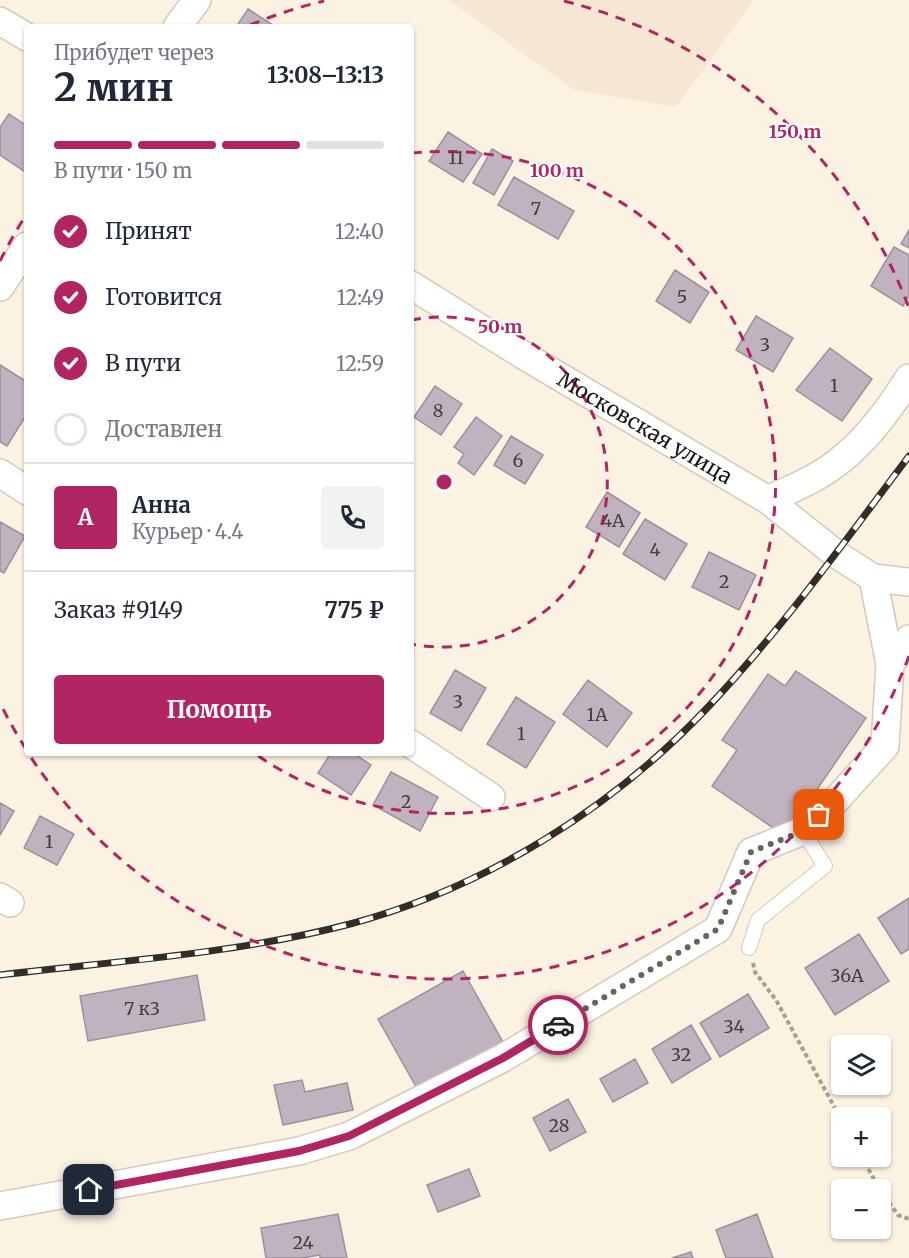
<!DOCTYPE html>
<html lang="ru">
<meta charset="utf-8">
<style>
:root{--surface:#fff;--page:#f2f2f3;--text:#1f2937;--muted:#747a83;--line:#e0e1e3;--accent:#b02562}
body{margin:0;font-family:Merriweather,serif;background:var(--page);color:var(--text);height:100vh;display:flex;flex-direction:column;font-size:22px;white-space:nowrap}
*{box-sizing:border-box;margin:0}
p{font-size:20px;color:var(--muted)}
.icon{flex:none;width:33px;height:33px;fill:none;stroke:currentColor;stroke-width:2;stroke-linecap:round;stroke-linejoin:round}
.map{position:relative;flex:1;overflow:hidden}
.sheet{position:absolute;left:24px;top:24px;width:390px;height:732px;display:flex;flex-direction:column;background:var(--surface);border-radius:6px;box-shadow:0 2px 4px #0004}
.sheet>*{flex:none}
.controls{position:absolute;left:831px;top:1035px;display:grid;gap:12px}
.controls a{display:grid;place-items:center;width:60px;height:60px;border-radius:6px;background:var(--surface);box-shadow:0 2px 4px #0004;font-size:30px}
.pin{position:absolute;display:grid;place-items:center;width:51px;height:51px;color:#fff;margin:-26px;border-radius:12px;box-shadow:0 3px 9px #0006}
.courier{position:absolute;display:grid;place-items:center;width:60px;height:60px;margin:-30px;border:4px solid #b02562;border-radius:50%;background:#fff;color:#222;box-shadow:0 2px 8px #0007}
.head em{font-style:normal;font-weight:700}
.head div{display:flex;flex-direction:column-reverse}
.head{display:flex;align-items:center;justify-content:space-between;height:102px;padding:0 30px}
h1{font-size:39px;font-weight:700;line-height:45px}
.bar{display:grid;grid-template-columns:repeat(4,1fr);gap:9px 6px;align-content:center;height:72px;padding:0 30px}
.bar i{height:8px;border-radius:4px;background:var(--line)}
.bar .active{background:var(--accent)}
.bar p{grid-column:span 4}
.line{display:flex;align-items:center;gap:15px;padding:0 30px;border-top:2px solid var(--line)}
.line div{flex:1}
.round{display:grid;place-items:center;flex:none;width:63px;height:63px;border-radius:6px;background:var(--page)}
ol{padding:0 30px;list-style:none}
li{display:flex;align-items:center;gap:18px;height:66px}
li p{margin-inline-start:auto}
li .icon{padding:6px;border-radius:50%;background:var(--accent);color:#fff;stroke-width:4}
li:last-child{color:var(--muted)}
li i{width:33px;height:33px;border:3px solid var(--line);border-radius:50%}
.action{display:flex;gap:12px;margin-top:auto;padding:12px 30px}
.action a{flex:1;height:69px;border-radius:6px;background:var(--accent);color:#fff;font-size:24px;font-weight:700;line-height:69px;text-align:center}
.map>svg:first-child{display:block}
.built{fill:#f5e7d1}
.building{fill:#c0b2bf;stroke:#9d909c;stroke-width:1.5}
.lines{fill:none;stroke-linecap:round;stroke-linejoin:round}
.lane-casing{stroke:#d4cabb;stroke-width:16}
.street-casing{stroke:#d4cabb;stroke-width:30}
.path{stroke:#a79f93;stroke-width:4;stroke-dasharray:4.5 3;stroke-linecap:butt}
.lane{stroke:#fff;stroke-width:14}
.street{stroke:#fff;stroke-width:27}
.rail-casing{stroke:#312d27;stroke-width:7}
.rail{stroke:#fff;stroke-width:4.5;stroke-dasharray:14;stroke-linecap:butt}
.done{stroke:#69645b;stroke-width:6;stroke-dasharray:0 10.8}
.route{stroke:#b02562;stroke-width:8}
.ring{fill:none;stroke:#b02562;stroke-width:3;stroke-dasharray:10 8}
.labels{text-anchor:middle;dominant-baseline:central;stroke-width:4.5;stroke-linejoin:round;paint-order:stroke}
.number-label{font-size:18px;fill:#443e3d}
.street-label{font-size:21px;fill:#1a1712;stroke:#fff}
.centre{fill:#b02562;stroke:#fff;stroke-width:3}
.ring-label{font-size:18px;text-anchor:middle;font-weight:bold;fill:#b02562;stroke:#fff;stroke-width:4.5;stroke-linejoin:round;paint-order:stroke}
</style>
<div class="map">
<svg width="909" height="1258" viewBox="0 0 909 1258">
<rect width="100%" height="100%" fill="#fcf2e2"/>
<path class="built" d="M449,0H754L676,107L574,90Z"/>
<path class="building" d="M248,9L276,27H236Z
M9,114L27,126V173L0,155V127Z
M448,132L482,154L463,182L429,161Z
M492,149L513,161L494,195L473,183Z
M514,177L574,211L558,239L498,205Z
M909,230V248L901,244Z
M894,247L909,255V296L903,306L871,286Z
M675,270L709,292L690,323L656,301Z
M756,316L793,338L773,372L736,350Z
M830,348L872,379L842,421L796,390Z
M0,365L27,382V414L7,446L0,442Z
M435,386L462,404L441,435L414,417Z
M476,417L502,436L474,475L458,463L464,454L454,447Z
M511,436L543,455L525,484L494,465Z
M607,492L640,513L619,547L586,527Z
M645,519L687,544L665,580L623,554Z
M0,522L25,536L4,573L0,571Z
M709,552L756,575L739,610L692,587Z
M455,670L486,688L461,731L430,713Z
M796,671L866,718L785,836L712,786L737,750L722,740L768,674L785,686Z
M588,680L632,713L607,747L563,714Z
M516,697L555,722L526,768L487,744Z
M331,753H353L371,765L351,795L318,773Z
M391,772L438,797L420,831L373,805Z
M0,803L14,811L0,835Z
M40,816L74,834L57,865L24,848Z
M909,898V949L901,954L878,918Z
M859,934L889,981L835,1015L805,968Z
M463,971L504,1044L419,1092L378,1019Z
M197,975L205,1020L88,1041L80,996Z
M748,994L769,1028L720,1057L700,1023Z
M691,1025L711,1059L672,1083L652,1049Z
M635,1059L648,1083L613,1102L600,1079Z
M302,1080L305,1092L347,1083L353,1110L283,1125L274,1085Z
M568,1099L586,1132L550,1151L533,1118Z
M469,1169L480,1196L438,1212L427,1185Z
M338,1214L347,1258H320V1255L302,1258H266L261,1228Z
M757,1214L773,1258H726L716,1230Z
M691,1252L693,1258H672Z"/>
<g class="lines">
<g class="lane-casing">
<path id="lane" d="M749,948L758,920L825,866L803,831"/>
</g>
<g class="street-casing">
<g id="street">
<path d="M0,21L27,37"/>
<path d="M177,27L197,0"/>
<path id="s1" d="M411,285L523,355L768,500L836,554L873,578L909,582"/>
<path d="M0,287L27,246"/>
<path d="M0,473L27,491"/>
<path d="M768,500C790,489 815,480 834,465C865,443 889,410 909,378"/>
<path d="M873,578L890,664"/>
<path d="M411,744L491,797"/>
<path d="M0,897L10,903"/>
<path d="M0,1206L299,1151L349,1136L503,1058L718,929L751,852L803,831L836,800L885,746L890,664L909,639"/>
</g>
</g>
<path class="path" d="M753,963L755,972L776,1000L842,1121
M861,1156L880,1190
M880,1190L898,1215L909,1219"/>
<use href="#lane" class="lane"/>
<use href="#street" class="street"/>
<g class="rail-casing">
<path id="rail" d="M0,975C116,961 236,954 350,924C485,888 613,808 709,706C782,629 845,541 909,456"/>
</g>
<use href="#rail" class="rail"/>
</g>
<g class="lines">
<path class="done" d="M558,1025L718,929L751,852L803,831L819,815"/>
<path class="route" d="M89,1190L299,1151L349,1136L503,1058L558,1025"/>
</g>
<g class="ring">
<path d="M411 320A165 165 0 1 1 411 644"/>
<path d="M412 153A331 331 0 1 1 254 753"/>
<path d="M909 656A496 496 0 0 1 30 756M26 749A496 496 0 0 1 0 703M0 261A496 496 0 0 1 26 215M250 25A496 496 0 0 1 324 1M564 1A496 496 0 0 1 909 308"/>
</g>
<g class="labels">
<g class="number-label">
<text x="456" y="157">11</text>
<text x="536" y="208">7</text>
<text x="682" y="296">5</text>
<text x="765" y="344">3</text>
<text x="834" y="385">1</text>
<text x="438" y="410">8</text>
<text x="518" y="460">6</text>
<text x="613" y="520">4А</text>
<text x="655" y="549">4</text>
<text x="724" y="581">2</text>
<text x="458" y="701">3</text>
<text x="597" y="714">1А</text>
<text x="521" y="733">1</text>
<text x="406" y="801">2</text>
<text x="49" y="841">1</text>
<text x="847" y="975">36А</text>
<text x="142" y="1008">7 к3</text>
<text x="734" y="1026">34</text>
<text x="681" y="1054">32</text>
<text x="559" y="1125">28</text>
<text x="303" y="1242">24</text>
</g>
<g class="street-label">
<text stroke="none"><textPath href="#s1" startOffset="274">Московская улица</textPath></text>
</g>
</g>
<circle cx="444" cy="482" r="9" class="centre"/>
<g class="ring-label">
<text x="795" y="138">150 m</text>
<text x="557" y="177">100 m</text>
<text x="500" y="333">50 m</text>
</g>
</svg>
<div class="controls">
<a><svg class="icon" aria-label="layers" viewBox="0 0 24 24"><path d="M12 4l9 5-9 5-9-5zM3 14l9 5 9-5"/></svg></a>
<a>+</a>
<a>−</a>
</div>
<div class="pin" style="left:819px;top:815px;background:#ea580c"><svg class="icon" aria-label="bag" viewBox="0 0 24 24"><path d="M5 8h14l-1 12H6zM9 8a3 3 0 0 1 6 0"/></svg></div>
<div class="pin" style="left:89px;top:1190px;background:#1f2937"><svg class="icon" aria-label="home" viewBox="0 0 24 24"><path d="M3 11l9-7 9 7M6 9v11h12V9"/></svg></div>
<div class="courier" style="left:558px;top:1025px"><svg class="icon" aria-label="car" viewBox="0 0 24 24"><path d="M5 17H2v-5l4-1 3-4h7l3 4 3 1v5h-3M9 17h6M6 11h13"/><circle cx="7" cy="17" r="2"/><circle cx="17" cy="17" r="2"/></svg></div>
<section class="sheet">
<div class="head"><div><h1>2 мин</h1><p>Прибудет через</p></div><em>13:08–13:13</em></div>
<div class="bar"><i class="active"></i><i class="active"></i><i class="active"></i><i></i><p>В пути · 150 m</p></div>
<ol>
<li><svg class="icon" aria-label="check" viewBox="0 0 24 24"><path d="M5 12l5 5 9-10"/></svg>Принят<p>12:40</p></li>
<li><svg class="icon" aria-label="check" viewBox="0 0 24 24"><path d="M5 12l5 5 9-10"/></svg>Готовится<p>12:49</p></li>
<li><svg class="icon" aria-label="check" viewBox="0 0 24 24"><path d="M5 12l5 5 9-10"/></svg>В пути<p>12:59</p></li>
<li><i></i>Доставлен</li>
</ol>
<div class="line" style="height:108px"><b class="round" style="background:var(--accent);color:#fff">А</b><div><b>Анна</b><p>Курьер · 4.4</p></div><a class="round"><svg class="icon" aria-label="phone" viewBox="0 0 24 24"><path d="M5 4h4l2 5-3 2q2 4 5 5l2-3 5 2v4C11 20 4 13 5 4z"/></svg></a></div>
<div class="line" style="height:78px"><div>Заказ #9149</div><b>775 ₽</b></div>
<div class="action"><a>Помощь</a></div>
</section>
</div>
